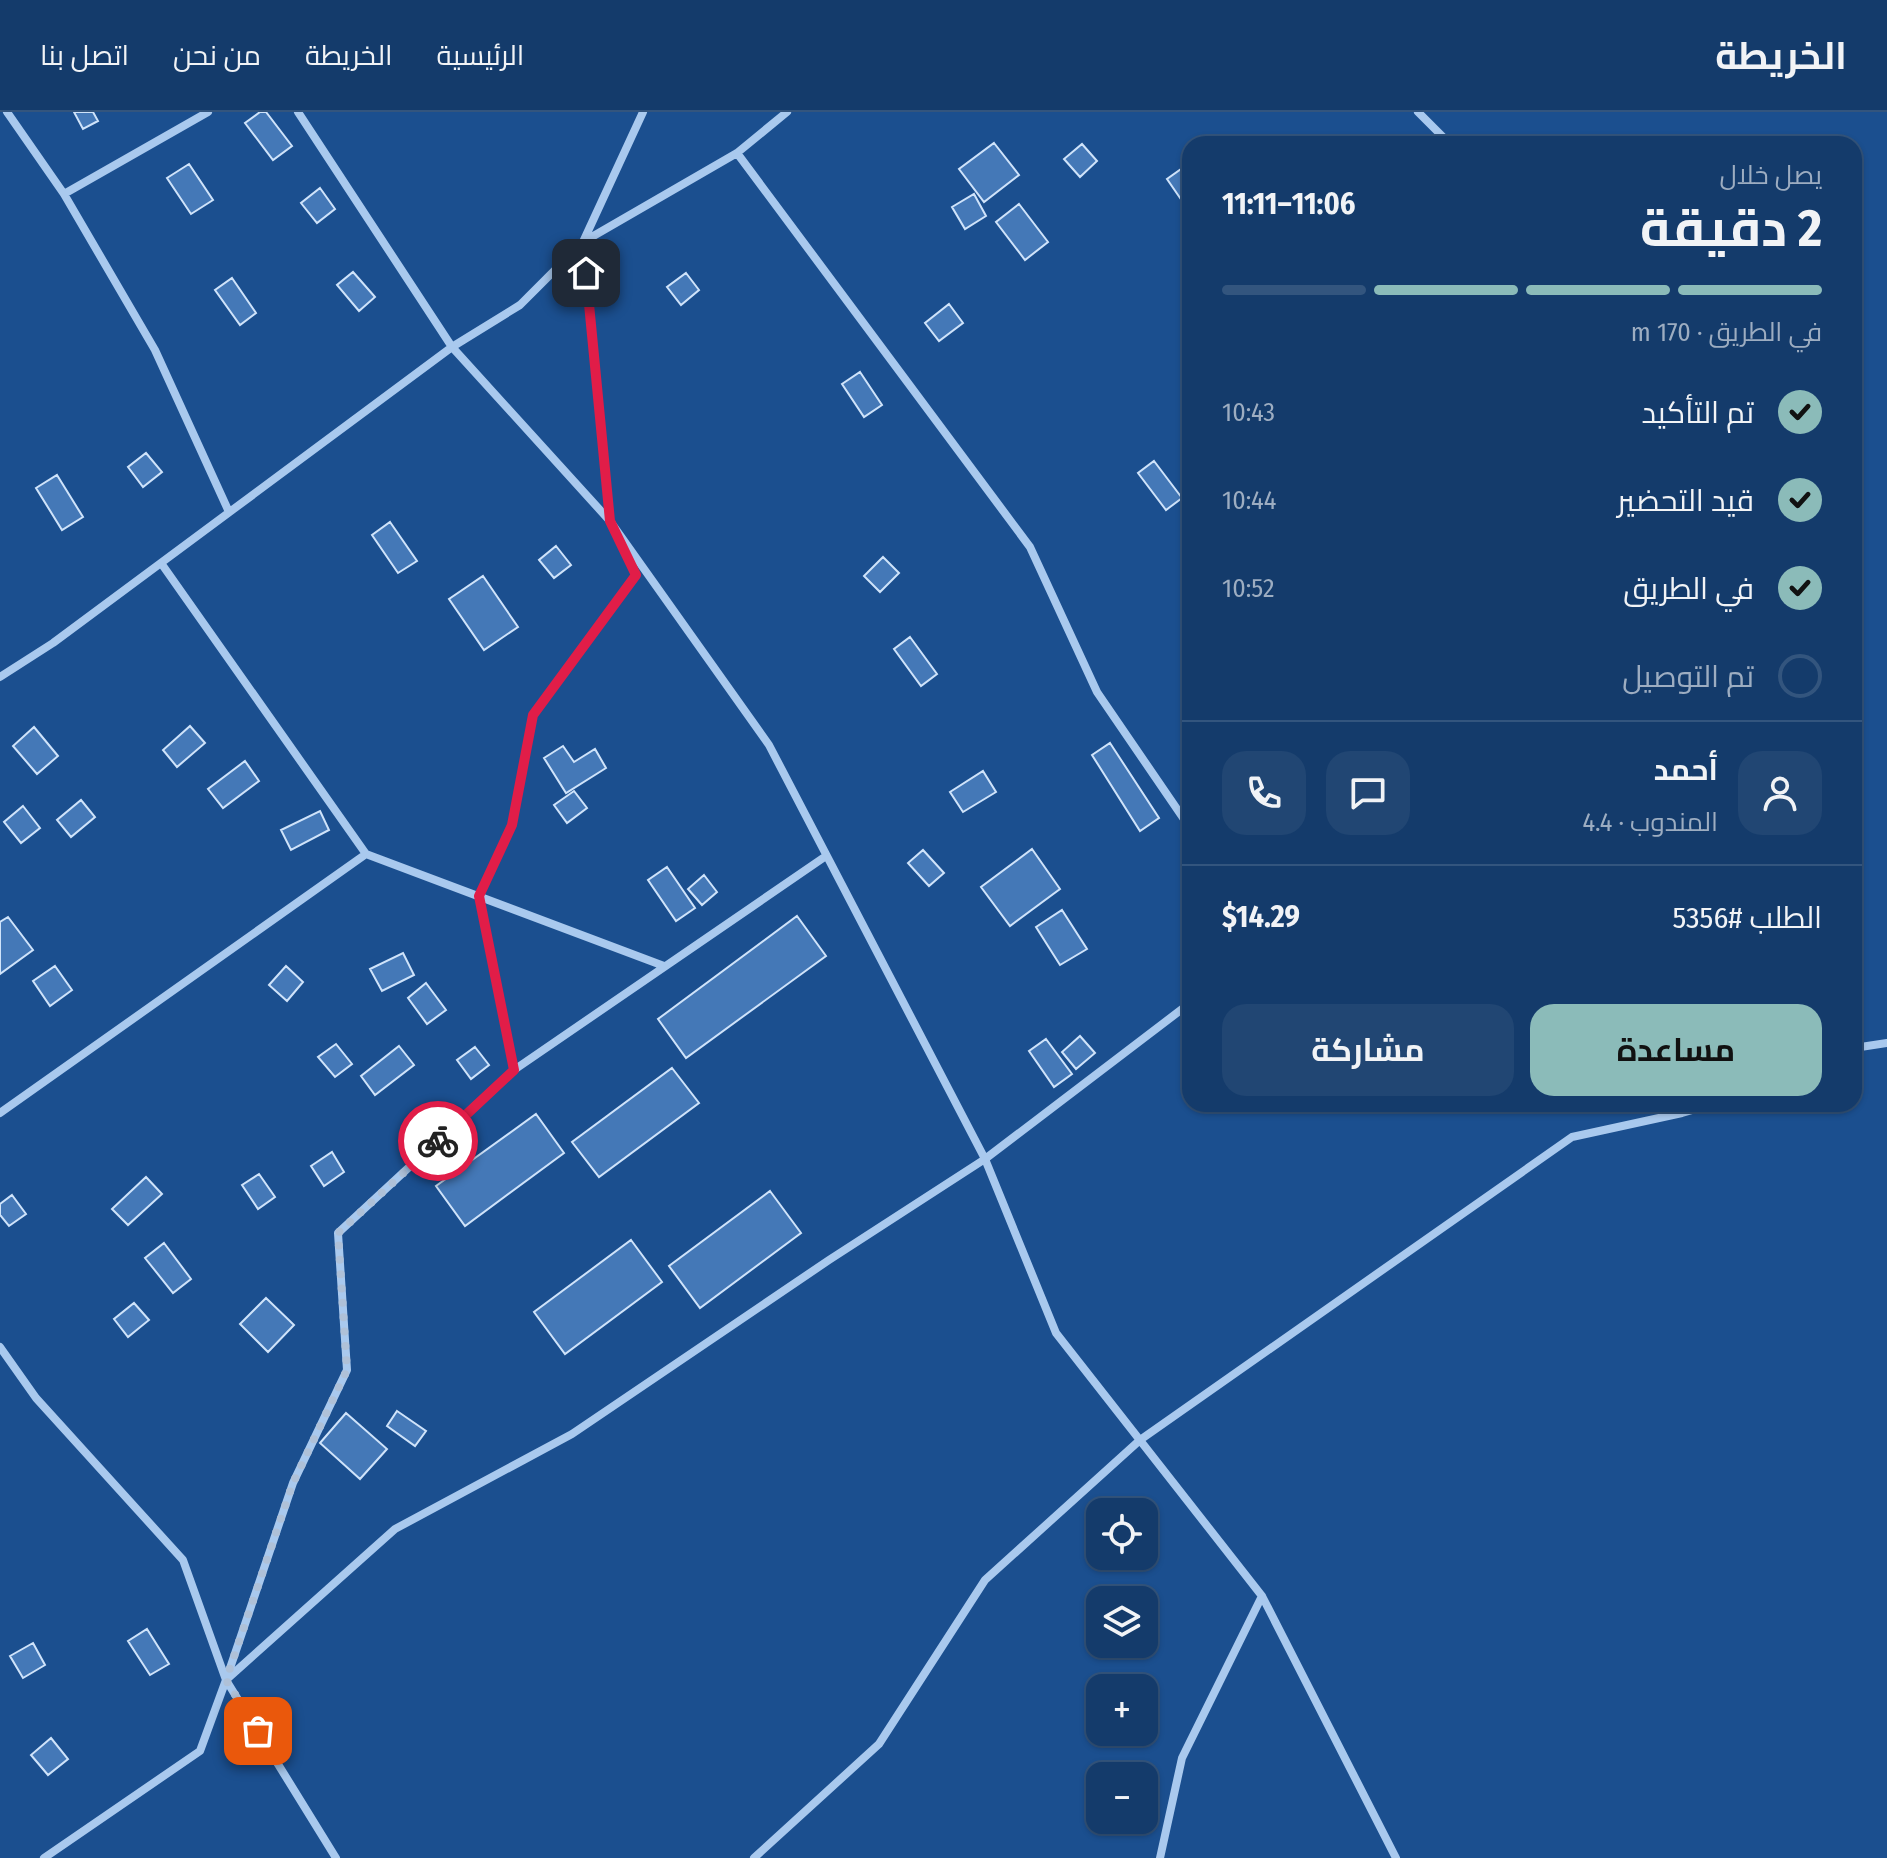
<!DOCTYPE html>
<html lang="ar">
<meta charset="utf-8">
<style>
:root{--surface:#143b6b;--page:#214673;--text:#f1f3f6;--muted:#9dadc1;--line:#33557e;--accent:#8bbbb9}
body{margin:0;font-family:"Fira Sans Condensed",Cairo,sans-serif;background:var(--page);color:var(--text);direction:rtl;height:100vh;display:flex;flex-direction:column;font-size:30px;white-space:nowrap}
*{box-sizing:border-box;margin:0}
p{font-size:26px;color:var(--muted)}
.icon{flex:none;width:44px;height:44px;fill:none;stroke:currentColor;stroke-width:2;stroke-linecap:round;stroke-linejoin:round}
.map{position:relative;flex:1;overflow:hidden;direction:ltr}
.drawer{position:absolute;left:1182px;top:24px;width:680px;height:976px;display:flex;flex-direction:column;background:var(--surface);border-radius:24px;box-shadow:0 2px 6px #0004,0 0 0 2px var(--line);direction:rtl}
.drawer>*{flex:none}
.controls{position:absolute;left:1086px;top:1386px;display:grid;gap:16px}
.controls a{display:grid;place-items:center;width:72px;height:72px;border-radius:16px;background:var(--surface);box-shadow:0 2px 6px #0004,0 0 0 2px var(--line);font-size:40px}
.pin{position:absolute;display:grid;place-items:center;width:68px;height:68px;color:#fff;margin:-34px;border-radius:16px;box-shadow:0 4px 12px #0006}
.courier{position:absolute;display:grid;place-items:center;width:80px;height:80px;margin:-40px;border:6px solid #e11d48;border-radius:50%;background:#fff;color:#222;box-shadow:0 2px 10px #0007}
.headline em{font-style:normal;font-weight:700}
.headline div{display:flex;flex-direction:column-reverse}
.headline{display:flex;align-items:center;justify-content:space-between;height:136px;padding:0 40px}
h1{font-size:52px;font-weight:700;line-height:60px}
.bar{display:grid;grid-template-columns:repeat(4,1fr);gap:12px 8px;align-content:center;height:96px;padding:0 40px}
.bar i{height:10px;border-radius:6px;background:var(--line)}
.bar .active{background:var(--accent)}
.bar p{grid-column:span 4}
.line{display:flex;align-items:center;gap:20px;padding:0 40px;border-top:2px solid var(--line)}
.line div{flex:1}
.round{display:grid;place-items:center;flex:none;width:84px;height:84px;border-radius:24px;background:var(--page)}
ol{padding:0 40px;list-style:none}
li{display:flex;align-items:center;gap:24px;height:88px}
li p{margin-inline-start:auto}
li .icon{padding:8px;border-radius:50%;background:var(--accent);color:#111;stroke-width:4}
li:last-child{color:var(--muted)}
li i{width:44px;height:44px;border:4px solid var(--line);border-radius:50%}
.action{display:flex;gap:16px;margin-top:auto;padding:16px 40px}
.action a{flex:1;height:92px;border-radius:24px;background:var(--accent);color:#111;font-size:32px;font-weight:700;line-height:92px;text-align:center}
.action a+a{background:var(--page);color:var(--text)}
header{display:flex;align-items:center;gap:48px;box-sizing:border-box;height:112px;padding:0 40px;background:var(--surface);border-bottom:2px solid var(--line)}
header strong{font-size:38px}
nav{display:flex;gap:44px;margin-inline-start:auto;font-size:28px}
.map>svg:first-child{display:block}
.building{fill:#4478b7;stroke:#cfe3fa;stroke-width:2}
.lines{fill:none;stroke-linecap:round;stroke-linejoin:round}
.street{stroke:#a9c9ee;stroke-width:8}
.done{stroke:#afc1d8;stroke-width:8;stroke-dasharray:0 14.4}
.route{stroke:#e11d48;stroke-width:10}
</style>
<header>
<strong>الخريطة</strong>
<nav><a>الرئيسية</a><a>الخريطة</a><a>من نحن</a><a>اتصل بنا</a></nav>
</header>
<div class="map">
<svg width="1887" height="1746" viewBox="0 0 1887 1746">
<rect width="100%" height="100%" fill="#1b4f8f"/>
<path class="building" d="M74,0H93L98,9L83,17Z
M260,0H266L292,34L273,48L245,11Z
M994,31L1019,63L984,90L959,57Z
M1082,32L1097,49L1080,65L1064,47Z
M189,52L213,88L191,102L167,66Z
M1184,55L1190,63L1189,99L1167,67Z
M320,76L335,97L317,111L301,91Z
M974,82L986,104L965,117L952,95Z
M1019,92L1048,130L1025,148L996,110Z
M353,160L375,185L359,199L337,173Z
M686,161L699,178L681,193L667,175Z
M232,166L256,201L240,213L215,178Z
M949,192L963,211L939,229L925,211Z
M860,260L882,293L864,305L842,272Z
M146,341L162,360L143,375L128,355Z
M1154,349L1182,386L1166,398L1138,361Z
M57,363L83,405L62,418L36,376Z
M390,410L417,449L398,461L372,423Z
M556,434L571,453L554,466L539,448Z
M883,445L899,461L880,480L864,464Z
M483,464L518,515L484,538L449,487Z
M910,525L937,562L921,574L894,537Z
M190,614L205,631L177,655L163,638Z
M34,615L58,644L37,662L13,634Z
M1110,631L1159,706L1140,719L1092,643Z
M563,634L574,650L595,637L606,656L566,681L544,646Z
M245,649L259,669L223,696L208,677Z
M983,659L996,680L963,700L950,680Z
M574,679L587,696L567,711L554,693Z
M81,688L95,705L71,725L57,708Z
M23,694L40,716L21,731L4,710Z
M320,699L329,718L291,738L281,718Z
M1032,737L1060,777L1010,814L981,775Z
M923,738L944,761L929,774L908,751Z
M667,755L695,796L676,809L648,768Z
M704,763L717,780L702,793L688,777Z
M1062,798L1087,837L1060,853L1036,815Z
M797,804L826,844L686,946L658,907Z
M8,805L33,838L0,862V810Z
M403,841L414,863L382,879L370,857Z
M55,854L72,878L50,894L33,869Z
M286,854L303,870L287,889L269,873Z
M426,871L446,898L427,912L408,886Z
M1080,924L1095,941L1076,957L1062,940Z
M1046,927L1072,962L1054,975L1029,939Z
M336,932L352,952L335,965L318,945Z
M399,934L414,953L375,983L361,964Z
M475,935L489,953L471,967L457,948Z
M672,956L699,991L599,1065L572,1030Z
M536,1002L564,1041L465,1114L436,1074Z
M332,1040L344,1060L324,1074L311,1054Z
M259,1062L275,1085L258,1097L242,1073Z
M146,1065L162,1082L128,1113L112,1097Z
M770,1079L801,1121L700,1196L669,1154Z
M12,1083L26,1102L9,1114L0,1103V1092Z
M631,1128L662,1170L565,1242L534,1200Z
M164,1131L191,1167L173,1181L145,1146Z
M266,1186L294,1213L268,1240L240,1212Z
M134,1191L149,1208L128,1225L114,1207Z
M397,1299L426,1319L415,1334L387,1314Z
M346,1301L387,1337L360,1367L320,1331Z
M147,1517L169,1552L150,1563L128,1529Z
M33,1531L45,1553L23,1566L10,1544Z
M51,1626L68,1647L48,1663L31,1643Z"/>
<g class="lines">
<path class="street" d="M7,0L64,82L155,238L229,400
M298,0L452,235L610,409L769,633L985,1047L1056,1221L1262,1484L1396,1746
M1418,0L1450,32
M737,41L1030,435L1097,580L1190,716
M64,82L208,0
M610,409L583,130L643,0
M161,451L366,742L664,854
M0,565L53,531L452,235L520,193L583,130L737,41L787,0
M1854,936L1887,931
M514,958L826,744
M0,1001L366,742
M0,1235L36,1286L183,1448L226,1568L336,1746
M226,1568L293,1371L347,1258L338,1121L514,958L479,784L512,713L533,603L636,463L619,428
M44,1746L200,1639L226,1568L395,1417L572,1322L829,1148L985,1047L1190,891
M754,1746L879,1632L985,1468L1140,1328L1572,1025L1682,1001L1713,992
M1160,1746L1182,1646L1262,1484"/>
</g>
<g class="lines">
<path class="done" d="M258,1619L226,1568L293,1371L347,1258L338,1121L438,1029"/>
<path class="route" d="M438,1029L514,958L479,784L512,713L533,603L636,463L610,409L586,161"/>
</g>
</svg>
<div class="controls">
<a><svg class="icon" aria-label="locate" viewBox="0 0 24 24"><circle cx="12" cy="12" r="6"/><path d="M12 2v4M12 18v4M2 12h4M18 12h4"/></svg></a>
<a><svg class="icon" aria-label="layers" viewBox="0 0 24 24"><path d="M12 4l9 5-9 5-9-5zM3 14l9 5 9-5"/></svg></a>
<a>+</a>
<a>−</a>
</div>
<div class="pin" style="left:258px;top:1619px;background:#ea580c"><svg class="icon" aria-label="bag" viewBox="0 0 24 24"><path d="M5 8h14l-1 12H6zM9 8a3 3 0 0 1 6 0"/></svg></div>
<div class="pin" style="left:586px;top:161px;background:#1f2937"><svg class="icon" aria-label="home" viewBox="0 0 24 24"><path d="M3 11l9-7 9 7M6 9v11h12V9"/></svg></div>
<div class="courier" style="left:438px;top:1029px"><svg class="icon" aria-label="bike" viewBox="0 0 24 24"><circle cx="6" cy="16" r="4"/><circle cx="18" cy="16" r="4"/><path d="M6 16l4-8h5l3 8M10 8l3 8H6M13 5h3"/></svg></div>
<section class="drawer">
<div class="headline"><div><h1>2 دقيقة</h1><p>يصل خلال</p></div><em>11:06–11:11</em></div>
<div class="bar"><i class="active"></i><i class="active"></i><i class="active"></i><i></i><p>في الطريق · 170 m</p></div>
<ol>
<li><svg class="icon" aria-label="check" viewBox="0 0 24 24"><path d="M5 12l5 5 9-10"/></svg>تم التأكيد<p>10:43</p></li>
<li><svg class="icon" aria-label="check" viewBox="0 0 24 24"><path d="M5 12l5 5 9-10"/></svg>قيد التحضير<p>10:44</p></li>
<li><svg class="icon" aria-label="check" viewBox="0 0 24 24"><path d="M5 12l5 5 9-10"/></svg>في الطريق<p>10:52</p></li>
<li><i></i>تم التوصيل</li>
</ol>
<div class="line" style="height:144px"><a class="round"><svg class="icon" aria-label="person" viewBox="0 0 24 24"><circle cx="12" cy="8" r="4"/><path d="M4 21q1-7 8-7t8 7"/></svg></a><div><b>أحمد</b><p>المندوب · 4.4</p></div><a class="round"><svg class="icon" aria-label="chat" viewBox="0 0 24 24"><path d="M4 5h16v11H9l-5 4z"/></svg></a><a class="round"><svg class="icon" aria-label="phone" viewBox="0 0 24 24"><path d="M5 4h4l2 5-3 2q2 4 5 5l2-3 5 2v4C11 20 4 13 5 4z"/></svg></a></div>
<div class="line" style="height:104px"><div>الطلب #5356</div><b>$14.29</b></div>
<div class="action"><a>مساعدة</a><a>مشاركة</a></div>
</section>
</div>
